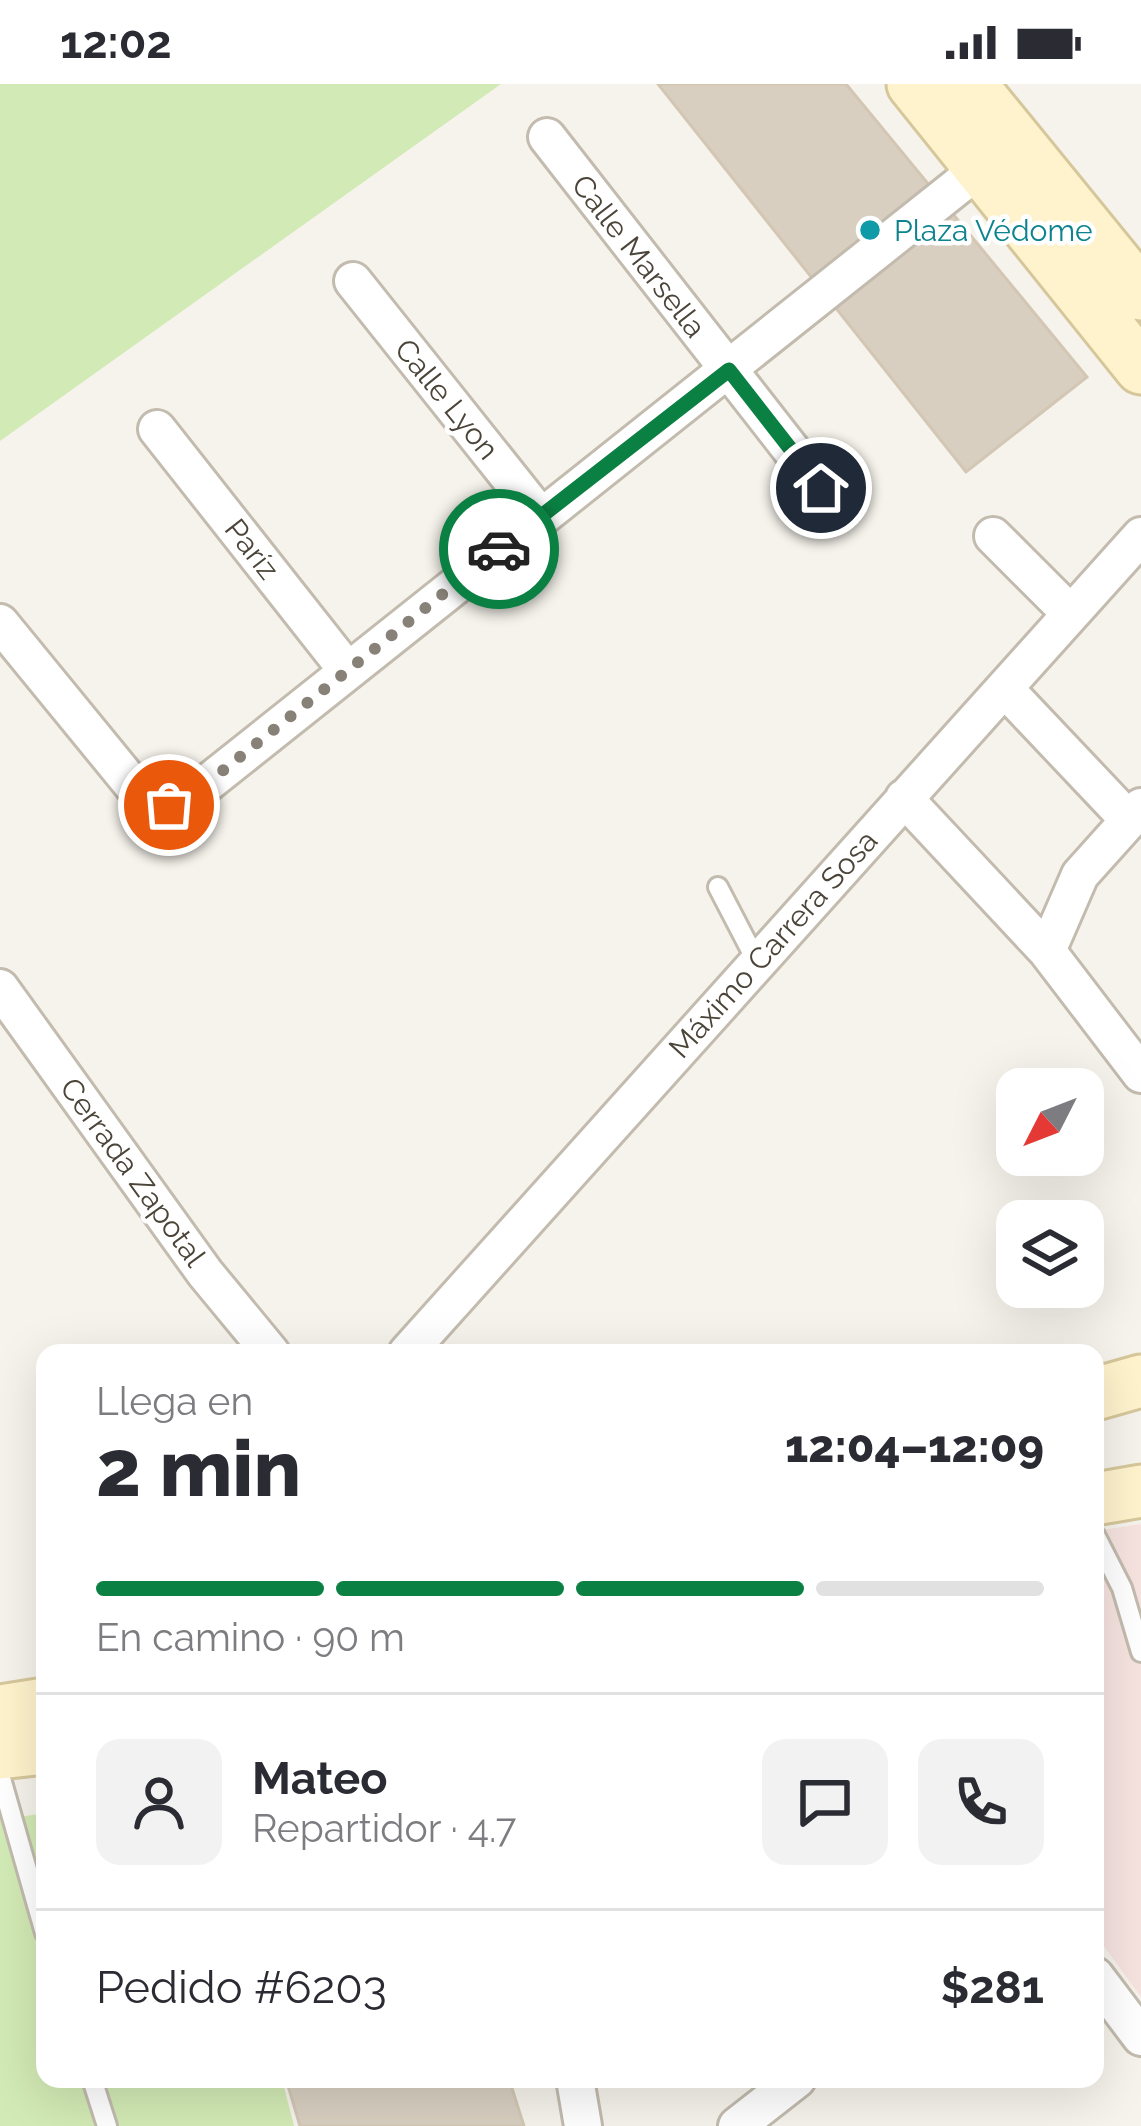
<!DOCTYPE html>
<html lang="es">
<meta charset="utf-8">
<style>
:root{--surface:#fff;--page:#f2f2f3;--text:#2b2b33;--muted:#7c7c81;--line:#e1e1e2;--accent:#0b8043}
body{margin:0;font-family:Raleway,sans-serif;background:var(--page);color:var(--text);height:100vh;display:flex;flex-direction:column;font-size:45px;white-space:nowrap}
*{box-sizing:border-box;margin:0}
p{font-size:39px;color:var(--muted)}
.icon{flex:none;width:66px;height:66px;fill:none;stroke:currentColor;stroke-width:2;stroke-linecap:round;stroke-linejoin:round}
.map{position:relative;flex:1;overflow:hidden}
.panel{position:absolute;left:36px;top:1260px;width:1068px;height:744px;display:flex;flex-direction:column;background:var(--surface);border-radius:24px;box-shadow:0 12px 48px #0002}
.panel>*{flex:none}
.needle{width:78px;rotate:228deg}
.tools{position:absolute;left:996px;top:984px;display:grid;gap:24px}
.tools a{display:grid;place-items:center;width:108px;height:108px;border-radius:24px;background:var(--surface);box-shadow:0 12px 48px #0002;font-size:60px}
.pin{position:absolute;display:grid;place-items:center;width:102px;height:102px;color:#fff;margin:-51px;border:6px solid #fff;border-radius:50%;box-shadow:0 3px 12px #0007}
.courier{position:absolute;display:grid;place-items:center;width:120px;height:120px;margin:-60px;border:9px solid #0b8043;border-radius:50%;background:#fff;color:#222;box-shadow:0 3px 15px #0007}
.head em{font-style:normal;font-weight:800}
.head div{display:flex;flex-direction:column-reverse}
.head{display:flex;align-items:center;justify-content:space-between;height:204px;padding:0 60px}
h1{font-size:78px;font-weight:800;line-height:90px}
.bar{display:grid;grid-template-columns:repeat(4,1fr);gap:18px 12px;align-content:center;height:144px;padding:0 60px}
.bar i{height:15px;border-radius:9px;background:var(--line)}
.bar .current{background:var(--accent)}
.bar p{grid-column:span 4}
.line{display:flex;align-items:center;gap:30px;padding:0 60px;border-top:3px solid var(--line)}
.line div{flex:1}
.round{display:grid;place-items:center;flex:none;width:126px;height:126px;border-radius:24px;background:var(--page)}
.status{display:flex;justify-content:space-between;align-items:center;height:84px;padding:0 60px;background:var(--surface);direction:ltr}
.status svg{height:33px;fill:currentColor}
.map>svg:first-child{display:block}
.medical{fill:#f6e3e0}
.green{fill:#d2eab5}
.building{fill:#d8cfc1;stroke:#d3c7b4;stroke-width:3}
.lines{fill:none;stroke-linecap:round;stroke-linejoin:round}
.lane-casing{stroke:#c2bbae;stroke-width:24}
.street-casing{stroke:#c2bbae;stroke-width:42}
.secondary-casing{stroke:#d6c79b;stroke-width:57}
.lane{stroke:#fff;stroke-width:18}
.street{stroke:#fff;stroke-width:36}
.secondary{stroke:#fff3cd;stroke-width:51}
.done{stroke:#878178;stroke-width:12;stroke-dasharray:0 21.6}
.route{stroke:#0b8043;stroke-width:15}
.culture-dot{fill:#0f9aa8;stroke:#fff;stroke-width:4.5}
.labels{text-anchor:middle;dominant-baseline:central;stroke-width:9;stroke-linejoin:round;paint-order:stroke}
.culture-label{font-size:30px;fill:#0d838f;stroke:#fff;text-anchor:start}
.street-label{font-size:30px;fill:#4b4439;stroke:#fff}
</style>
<div class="status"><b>12:02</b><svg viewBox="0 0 49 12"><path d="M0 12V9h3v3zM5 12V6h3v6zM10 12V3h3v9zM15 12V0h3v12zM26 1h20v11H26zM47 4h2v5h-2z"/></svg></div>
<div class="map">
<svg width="1141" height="2042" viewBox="0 0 1141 2042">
<rect width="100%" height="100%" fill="#f6f3ec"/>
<path class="medical" d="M1141,1440V1913L1095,1850V1447Z"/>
<path class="green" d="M0,0H501L0,357Z
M45,1729V1995H282L294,2042H0V1736Z"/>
<path class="building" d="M658,0H846L1087,293L966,388Z
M286,1995H509L524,2042H300Z"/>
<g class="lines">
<g class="lane-casing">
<path id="lane" d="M718,803L757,878
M1095,1451L1122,1504L1141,1568
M0,1691L45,1849
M92,1995L107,2042"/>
</g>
<g class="street-casing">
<path id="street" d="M547,53L821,404
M353,197L541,433
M157,345L347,586
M993,452L1069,528
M0,539L144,715L169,721L195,709L978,86
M1006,606L1128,735
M904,714L1047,867L1141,990
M1047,867L1080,791L1141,723
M0,904L205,1189L271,1269
M407,1269L1141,452
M1095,1892L1141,1953
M575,1995L583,2042
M737,2042L797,1995"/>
</g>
<g class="secondary-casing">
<path id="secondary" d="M913,0L1141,284
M970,0L1141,210
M1095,1310L1141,1297
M1095,1415L1141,1407
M0,1627L45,1620
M0,1669L45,1664"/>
</g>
<use href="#lane" class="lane"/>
<use href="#street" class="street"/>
<use href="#secondary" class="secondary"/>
</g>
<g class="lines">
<path class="done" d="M169,721L195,709L499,465"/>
<path class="route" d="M499,465L729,286L821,404"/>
</g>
<circle class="culture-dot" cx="870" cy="146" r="12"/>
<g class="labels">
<g class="culture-label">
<text x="894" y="146">Plaza Védome</text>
</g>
<g class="street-label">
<text transform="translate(639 172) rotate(52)">Calle Marsella</text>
<text transform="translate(447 315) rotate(51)">Calle Lyon</text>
<text transform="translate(252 465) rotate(52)">Paríz</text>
<text transform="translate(773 860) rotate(-48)">Máximo Carrera Sosa</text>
<text transform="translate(133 1088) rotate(54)">Cerrada Zapotal</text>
</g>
</g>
</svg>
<div class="tools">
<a><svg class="needle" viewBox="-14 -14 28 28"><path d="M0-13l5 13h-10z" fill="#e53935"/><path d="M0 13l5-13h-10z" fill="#7c7c81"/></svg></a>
<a><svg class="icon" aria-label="layers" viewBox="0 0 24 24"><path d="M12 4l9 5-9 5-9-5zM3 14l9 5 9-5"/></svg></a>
</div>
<div class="pin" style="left:169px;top:721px;background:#ea580c"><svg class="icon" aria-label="bag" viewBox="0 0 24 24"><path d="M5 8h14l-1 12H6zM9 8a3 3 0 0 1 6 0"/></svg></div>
<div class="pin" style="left:821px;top:404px;background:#1f2937"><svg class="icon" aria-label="home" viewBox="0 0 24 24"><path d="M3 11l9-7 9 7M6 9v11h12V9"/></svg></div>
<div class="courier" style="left:499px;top:465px"><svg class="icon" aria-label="car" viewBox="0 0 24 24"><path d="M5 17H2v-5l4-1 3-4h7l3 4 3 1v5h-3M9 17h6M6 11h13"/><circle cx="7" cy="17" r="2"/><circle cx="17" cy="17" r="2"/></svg></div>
<section class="panel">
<div class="head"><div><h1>2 min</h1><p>Llega en</p></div><em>12:04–12:09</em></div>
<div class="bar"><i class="current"></i><i class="current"></i><i class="current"></i><i></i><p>En camino · 90 m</p></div>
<div class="line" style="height:216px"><a class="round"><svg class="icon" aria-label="person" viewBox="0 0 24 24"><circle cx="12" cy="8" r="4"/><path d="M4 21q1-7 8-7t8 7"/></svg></a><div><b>Mateo</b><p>Repartidor · 4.7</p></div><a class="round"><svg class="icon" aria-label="chat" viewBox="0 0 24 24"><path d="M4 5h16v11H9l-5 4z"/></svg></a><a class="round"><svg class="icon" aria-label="phone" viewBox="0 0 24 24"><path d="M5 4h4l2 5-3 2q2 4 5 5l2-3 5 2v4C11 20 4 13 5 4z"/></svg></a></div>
<div class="line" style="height:156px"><div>Pedido #6203</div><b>$281</b></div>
</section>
</div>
